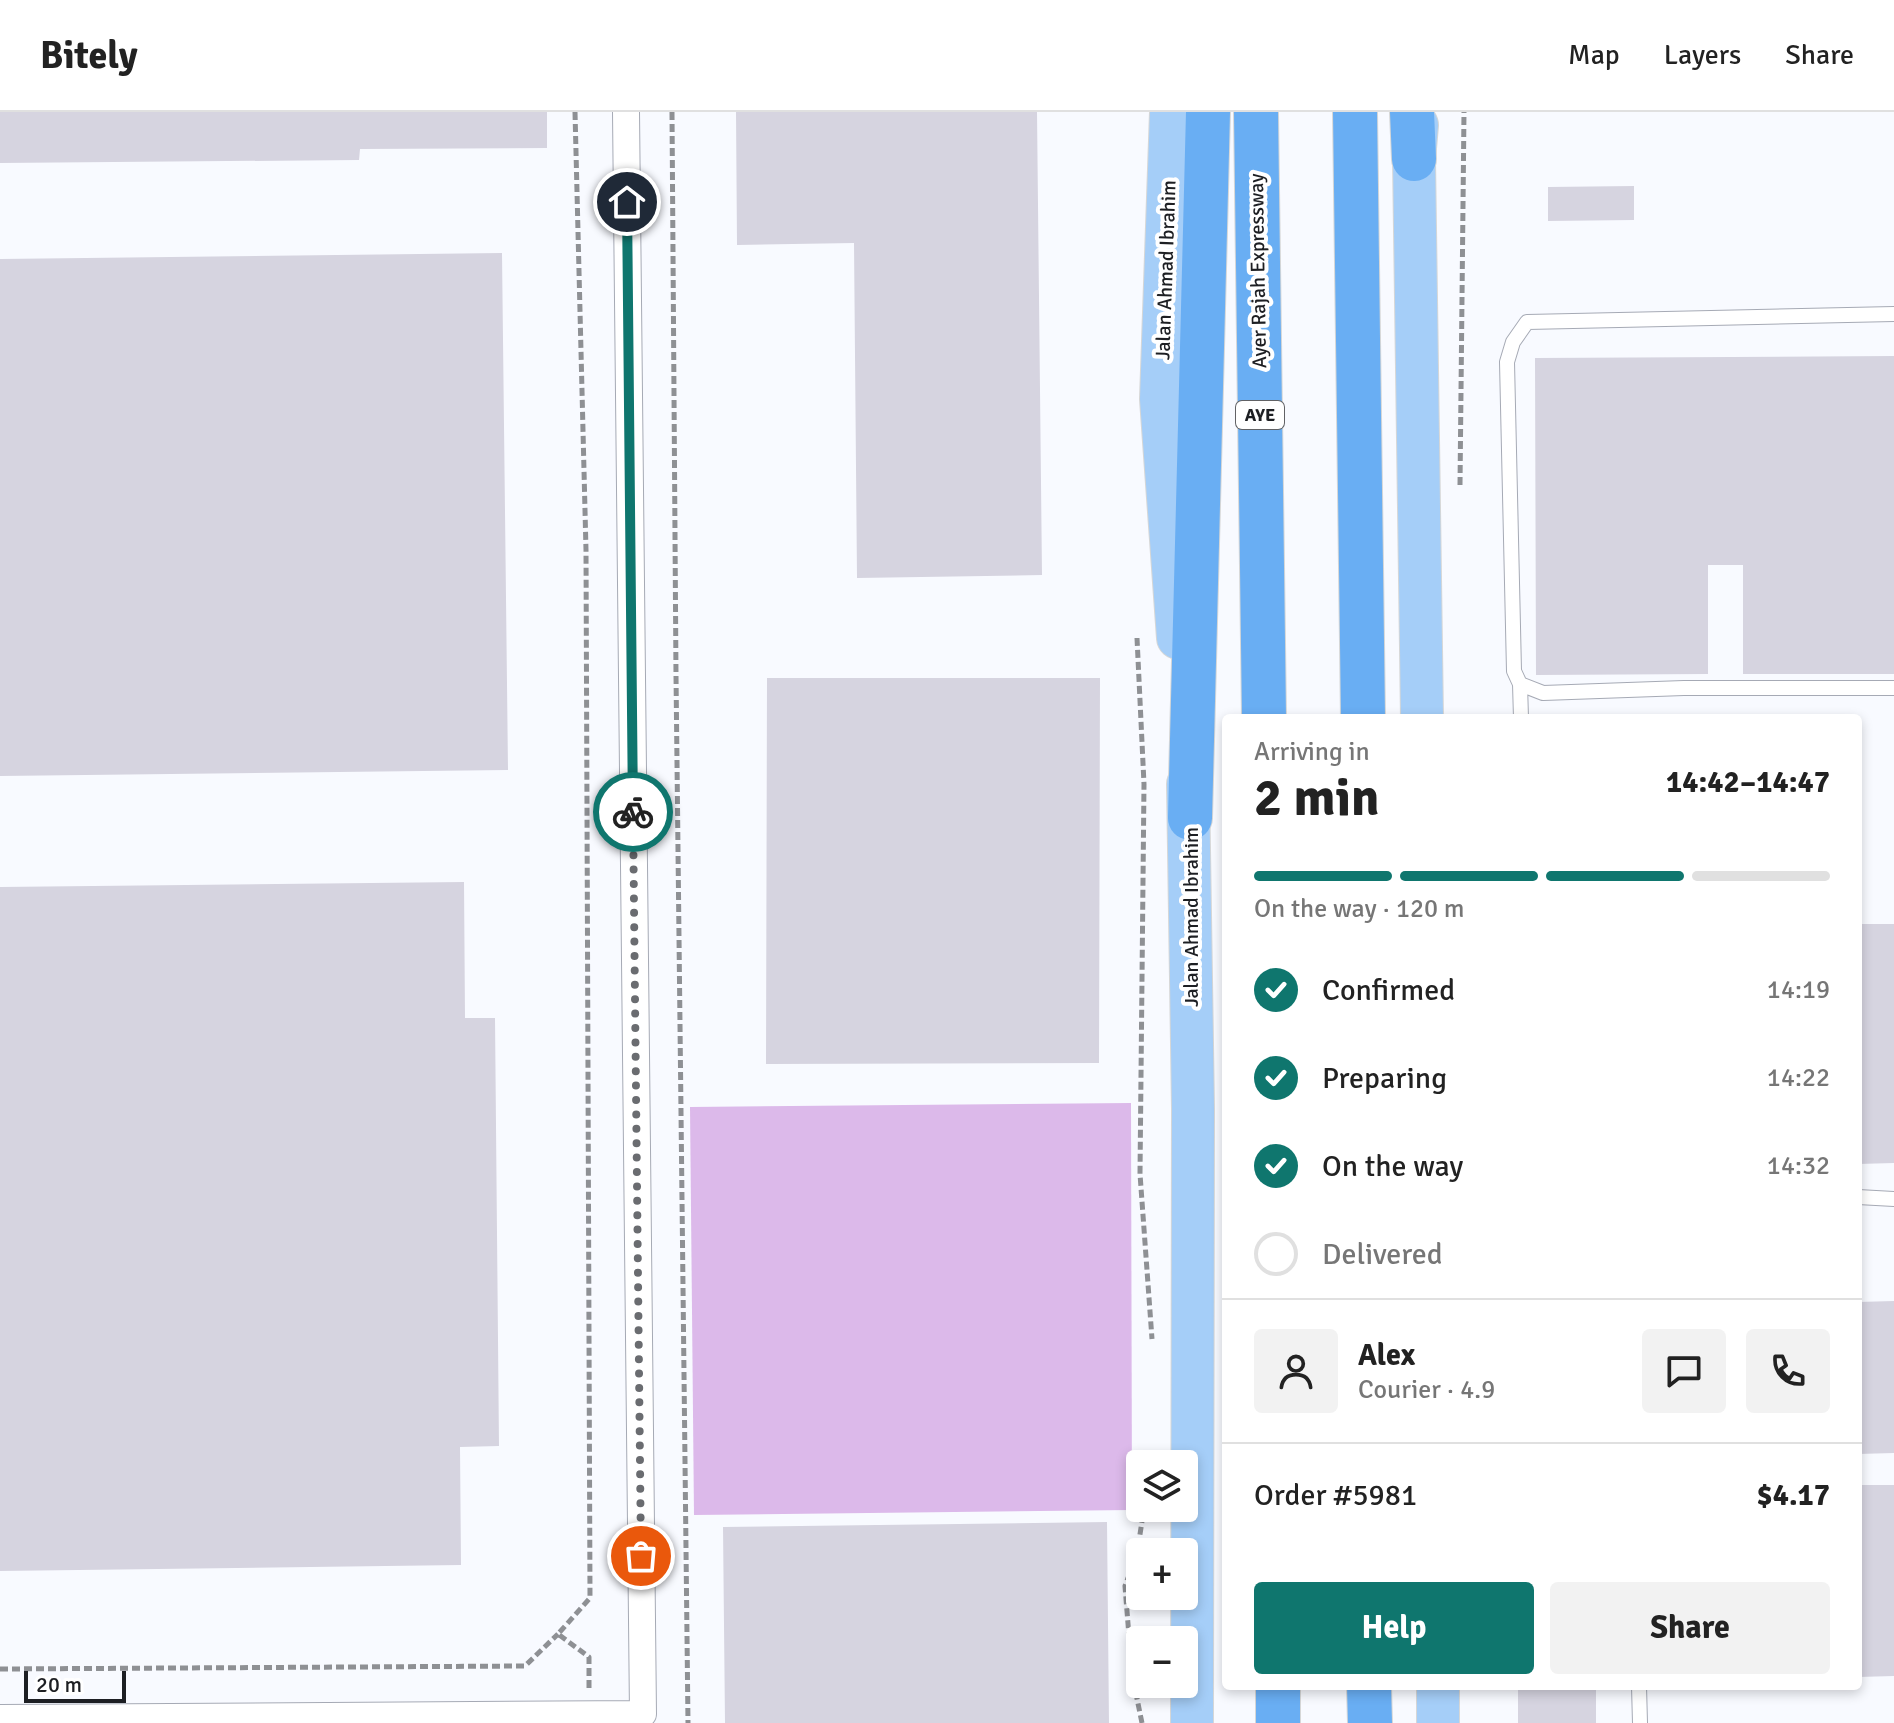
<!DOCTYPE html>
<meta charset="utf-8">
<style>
:root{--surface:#fff;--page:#f2f2f2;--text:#222;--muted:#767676;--line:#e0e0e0;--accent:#0f766e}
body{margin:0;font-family:Signika,sans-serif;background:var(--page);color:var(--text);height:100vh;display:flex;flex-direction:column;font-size:30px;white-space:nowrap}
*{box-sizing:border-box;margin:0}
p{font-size:26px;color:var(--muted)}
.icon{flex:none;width:44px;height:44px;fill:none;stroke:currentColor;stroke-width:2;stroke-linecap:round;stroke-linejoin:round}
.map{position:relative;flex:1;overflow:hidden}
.sheet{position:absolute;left:1222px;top:602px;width:640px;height:976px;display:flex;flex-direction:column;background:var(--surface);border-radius:8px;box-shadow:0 4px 12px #0003}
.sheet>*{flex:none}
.buttons{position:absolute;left:1126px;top:1338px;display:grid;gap:16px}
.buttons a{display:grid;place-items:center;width:72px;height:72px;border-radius:8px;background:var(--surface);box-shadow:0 4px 12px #0003;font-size:40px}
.scale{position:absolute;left:24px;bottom:20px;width:102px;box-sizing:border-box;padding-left:8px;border:4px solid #1d1f23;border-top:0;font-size:22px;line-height:28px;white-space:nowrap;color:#1d1f23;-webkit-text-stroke:6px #fff;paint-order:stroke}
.pin{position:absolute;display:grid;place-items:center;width:68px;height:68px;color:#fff;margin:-34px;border:4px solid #fff;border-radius:50%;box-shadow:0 2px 8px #0007}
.courier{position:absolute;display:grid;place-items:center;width:80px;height:80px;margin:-40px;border:6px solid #0f766e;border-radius:50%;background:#fff;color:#222;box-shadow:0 2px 10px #0007}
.summary em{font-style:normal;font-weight:700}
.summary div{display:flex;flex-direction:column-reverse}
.summary{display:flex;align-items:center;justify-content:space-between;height:136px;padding:0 32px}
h1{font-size:52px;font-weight:700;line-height:60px}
.bar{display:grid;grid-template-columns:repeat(4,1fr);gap:12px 8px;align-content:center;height:96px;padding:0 32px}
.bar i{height:10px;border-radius:6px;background:var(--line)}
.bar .on{background:var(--accent)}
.bar p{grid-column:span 4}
.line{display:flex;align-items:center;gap:20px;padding:0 32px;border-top:2px solid var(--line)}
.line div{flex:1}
.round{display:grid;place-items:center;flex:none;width:84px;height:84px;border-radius:8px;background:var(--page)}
ol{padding:0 32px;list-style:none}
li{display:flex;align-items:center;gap:24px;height:88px}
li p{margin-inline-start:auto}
li .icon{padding:8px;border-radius:50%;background:var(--accent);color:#fff;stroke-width:4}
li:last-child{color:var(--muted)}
li i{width:44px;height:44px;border:4px solid var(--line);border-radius:50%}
.cta{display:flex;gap:16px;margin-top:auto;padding:16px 32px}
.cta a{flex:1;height:92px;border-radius:8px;background:var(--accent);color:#fff;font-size:32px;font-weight:700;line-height:92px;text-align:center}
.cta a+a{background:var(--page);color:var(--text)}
header{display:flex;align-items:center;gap:48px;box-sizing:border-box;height:112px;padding:0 40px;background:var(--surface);border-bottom:2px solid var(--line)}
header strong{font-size:38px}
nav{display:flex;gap:44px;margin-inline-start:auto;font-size:28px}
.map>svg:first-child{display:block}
.green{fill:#dcb9ea}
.building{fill:#d6d4e0}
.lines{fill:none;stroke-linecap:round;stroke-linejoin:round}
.lane-casing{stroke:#a6aab5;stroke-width:16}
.street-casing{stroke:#a6aab5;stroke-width:28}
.primary-casing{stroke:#d6d7d7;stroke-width:44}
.highway-casing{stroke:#d6d7d7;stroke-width:46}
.path{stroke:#8e9094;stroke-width:5;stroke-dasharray:8 4;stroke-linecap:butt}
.lane{stroke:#fff;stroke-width:14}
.street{stroke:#fff;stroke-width:26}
.primary{stroke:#a5cef8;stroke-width:42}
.highway{stroke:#69aef3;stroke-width:44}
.done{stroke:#6a6c70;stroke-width:8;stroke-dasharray:0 14.4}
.route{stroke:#0f766e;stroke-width:10}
.labels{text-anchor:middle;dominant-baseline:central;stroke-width:8;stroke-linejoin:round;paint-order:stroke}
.shield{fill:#fff;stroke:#616265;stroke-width:2}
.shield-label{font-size:18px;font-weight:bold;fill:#1d1f23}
.street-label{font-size:20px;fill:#1d1f23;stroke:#fff}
</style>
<header>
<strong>Bitely</strong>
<nav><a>Map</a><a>Layers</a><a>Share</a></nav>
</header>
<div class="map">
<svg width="1894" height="1611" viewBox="0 0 1894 1611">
<rect width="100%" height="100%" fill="#f8faff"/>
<path class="green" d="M1131,991L1132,1398L694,1403L690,995Z"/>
<path class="building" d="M0,0H547V36L360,37L359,48L0,51Z
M736,0H1037L1042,463L857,466L854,131L737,133Z
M1634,74V108L1548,109V75Z
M502,141L508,658L0,664V147Z
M1894,244V562H1743V453H1708V562L1536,563L1535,246Z
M767,566H1100L1099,951L766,952Z
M464,770L465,906H495L499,1334L460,1335L461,1453L0,1459V775Z
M1858,812H1894V1051L1858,1052Z
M1894,1189V1341L1858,1342V1190Z
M1858,1373H1894V1564L1858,1565Z
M1107,1410L1109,1611H725L723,1415Z
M1518,1574H1596V1611H1518Z"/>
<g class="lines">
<g class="lane-casing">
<path id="lane" d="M1894,202L1527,210L1513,230L1507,250L1514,559L1520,572L1543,581L1684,576H1894
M1520,572L1521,606
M1858,1085L1894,1087
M1639,1574L1640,1611"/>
</g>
<g class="street-casing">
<path id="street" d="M0,1606L643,1602L626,0"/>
</g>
<g class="primary-casing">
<path id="primary" d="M1171,0L1161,287L1178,526
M1417,13L1414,47L1422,606
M1188,672L1193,997L1192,1611
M1438,1574V1611"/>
</g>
<g class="highway-casing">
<path id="highway" d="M1256,0L1264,606
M1355,0L1363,606
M1412,0L1414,47
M1190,706L1208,0
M1278,1574V1611
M1369,1574L1370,1611"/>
</g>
<path class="path" d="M575,0L586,438L590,1486L558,1522L589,1545V1576
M672,0L676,563L688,1611
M1460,373L1464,0
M1137,526L1144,672L1140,1062L1152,1227
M0,1557L525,1554L558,1522
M1142,1611L1132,1562L1125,1474L1137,1442L1144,1396"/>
<use href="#lane" class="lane"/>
<use href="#street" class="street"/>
<use href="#primary" class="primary"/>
<use href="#highway" class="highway"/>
</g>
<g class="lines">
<path class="done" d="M633,700L641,1444"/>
<path class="route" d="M627,90L633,700"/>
</g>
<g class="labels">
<rect class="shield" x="1236" y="289" width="48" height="28" rx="6"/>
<g class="shield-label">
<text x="1260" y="303">AYE</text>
</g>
<g class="street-label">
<text transform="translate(1166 158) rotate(-88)">Jalan Ahmad Ibrahim</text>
<text transform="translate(1258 159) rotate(-91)">Ayer Rajah Expressway</text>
<text transform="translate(1191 805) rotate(-90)">Jalan Ahmad Ibrahim</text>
</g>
</g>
</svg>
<div class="buttons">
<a><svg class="icon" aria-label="layers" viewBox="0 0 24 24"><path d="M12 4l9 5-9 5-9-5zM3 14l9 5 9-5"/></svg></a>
<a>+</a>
<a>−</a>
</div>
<div class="scale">20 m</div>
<div class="pin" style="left:641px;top:1444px;background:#ea580c"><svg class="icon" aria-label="bag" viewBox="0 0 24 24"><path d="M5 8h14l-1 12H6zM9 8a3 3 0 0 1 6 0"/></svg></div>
<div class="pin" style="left:627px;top:90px;background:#1f2937"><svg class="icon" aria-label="home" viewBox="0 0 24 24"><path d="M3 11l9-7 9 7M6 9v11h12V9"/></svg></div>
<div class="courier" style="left:633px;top:700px"><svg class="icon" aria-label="bike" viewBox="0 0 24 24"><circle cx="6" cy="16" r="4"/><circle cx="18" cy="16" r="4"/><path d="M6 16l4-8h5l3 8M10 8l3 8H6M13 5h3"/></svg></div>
<section class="sheet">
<div class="summary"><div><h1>2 min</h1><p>Arriving in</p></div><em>14:42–14:47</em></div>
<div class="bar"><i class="on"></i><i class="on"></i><i class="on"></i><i></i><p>On the way · 120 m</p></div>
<ol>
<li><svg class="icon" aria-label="check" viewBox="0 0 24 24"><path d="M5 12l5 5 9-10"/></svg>Confirmed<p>14:19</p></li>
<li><svg class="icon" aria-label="check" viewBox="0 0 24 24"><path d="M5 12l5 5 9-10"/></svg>Preparing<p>14:22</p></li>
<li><svg class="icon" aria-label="check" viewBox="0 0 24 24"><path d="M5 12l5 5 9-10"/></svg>On the way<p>14:32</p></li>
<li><i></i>Delivered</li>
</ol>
<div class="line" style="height:144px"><a class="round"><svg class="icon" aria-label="person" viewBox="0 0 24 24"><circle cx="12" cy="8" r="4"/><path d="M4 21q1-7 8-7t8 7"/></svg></a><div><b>Alex</b><p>Courier · 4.9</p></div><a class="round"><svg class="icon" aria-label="chat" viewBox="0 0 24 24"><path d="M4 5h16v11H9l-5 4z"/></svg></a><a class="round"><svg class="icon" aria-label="phone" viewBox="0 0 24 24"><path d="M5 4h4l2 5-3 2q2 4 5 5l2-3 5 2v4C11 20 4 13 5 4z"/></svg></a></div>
<div class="line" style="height:104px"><div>Order #5981</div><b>$4.17</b></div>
<div class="cta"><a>Help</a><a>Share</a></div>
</section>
</div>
